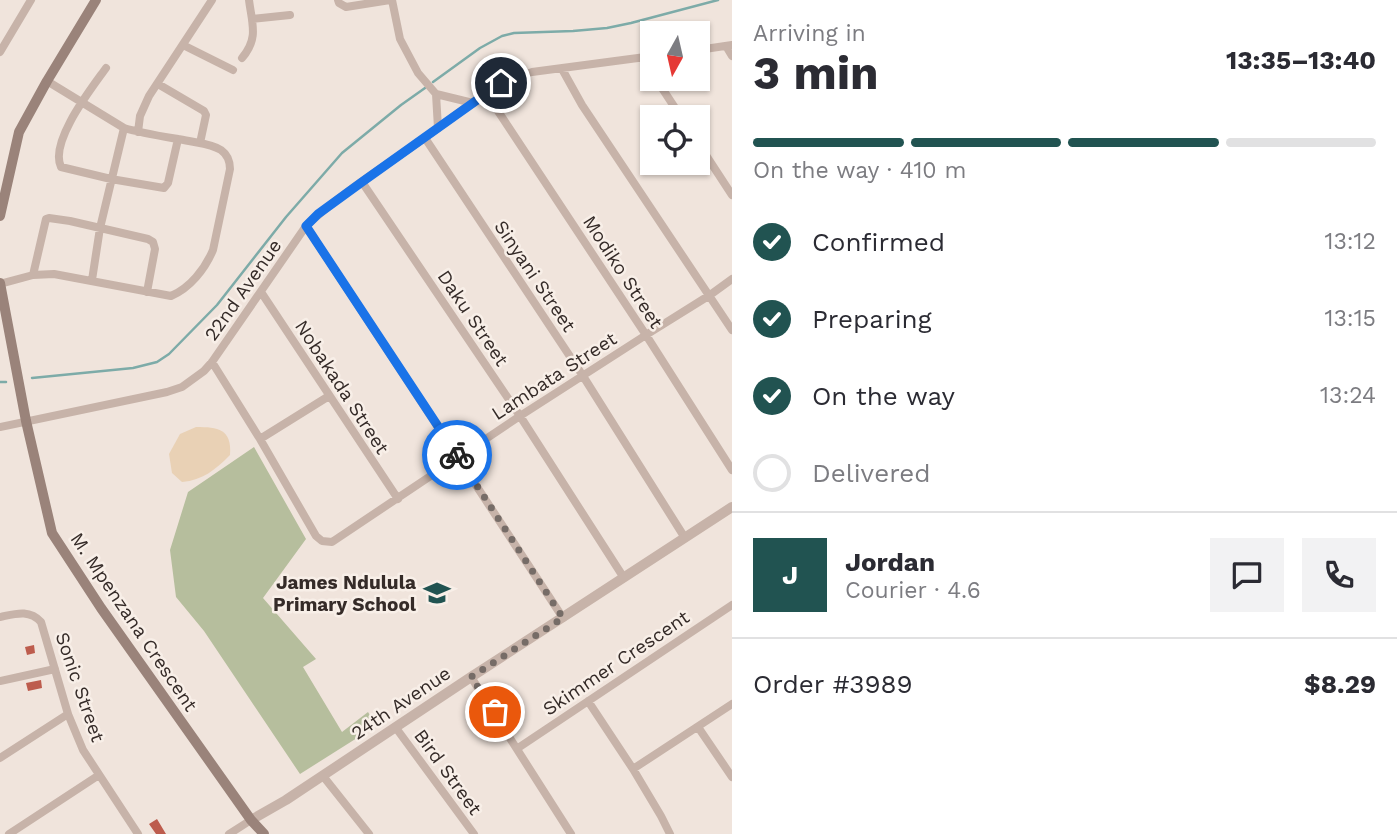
<!DOCTYPE html>
<meta charset="utf-8">
<style>
:root{--surface:#fff;--page:#f2f2f3;--text:#2b2b33;--muted:#7c7c81;--line:#e1e1e2;--accent:#215351}
body{margin:0;font-family:"Work Sans",sans-serif;background:var(--page);color:var(--text);height:100vh;display:flex;flex-direction:column;font-size:26px;white-space:nowrap}
*{box-sizing:border-box;margin:0}
p{font-size:23px;color:var(--muted)}
.icon{flex:none;width:38px;height:38px;fill:none;stroke:currentColor;stroke-width:2;stroke-linecap:round;stroke-linejoin:round}
.map{position:relative;flex:1;overflow:hidden}
.details{display:flex;flex-direction:column;background:var(--surface);width:665px}
.details>*{flex:none}
.needle{width:46px;rotate:188deg}
.fabs{position:absolute;left:640px;top:21px;display:grid;gap:14px}
.fabs a{display:grid;place-items:center;width:70px;height:70px;border-radius:0px;background:var(--surface);box-shadow:0 2px 5px #0004;font-size:35px}
.pin{position:absolute;display:grid;place-items:center;width:60px;height:60px;color:#fff;margin:-30px;border:4px solid #fff;border-radius:50%;box-shadow:0 2px 7px #0007}
.courier{position:absolute;display:grid;place-items:center;width:70px;height:70px;margin:-35px;border:5px solid #1a73e8;border-radius:50%;background:#fff;color:#222;box-shadow:0 2px 9px #0007}
.head em{font-style:normal;font-weight:700}
.head div{display:flex;flex-direction:column-reverse}
.head{display:flex;align-items:center;justify-content:space-between;height:119px;padding:0 21px}
h1{font-size:46px;font-weight:700;line-height:52px}
.bar{display:grid;grid-template-columns:repeat(4,1fr);gap:10px 7px;align-content:center;height:84px;padding:0 21px}
.bar i{height:9px;border-radius:5px;background:var(--line)}
.bar .active{background:var(--accent)}
.bar p{grid-column:span 4}
.line{display:flex;align-items:center;gap:18px;padding:0 21px;border-top:2px solid var(--line)}
.line div{flex:1}
.round{display:grid;place-items:center;flex:none;width:74px;height:74px;border-radius:0px;background:var(--page)}
ol{padding:0 21px;list-style:none}
li{display:flex;align-items:center;gap:21px;height:77px}
li p{margin-inline-start:auto}
li .icon{padding:7px;border-radius:50%;background:var(--accent);color:#fff;stroke-width:4}
li:last-child{color:var(--muted)}
li i{width:38px;height:38px;border:4px solid var(--line);border-radius:50%}
main{display:flex;flex:1;min-height:0}
.map>svg:first-child{display:block}
.green{fill:#b6be9d}
.sand{fill:#e9d1b5}
.lines{fill:none;stroke-linecap:round;stroke-linejoin:round}
.stream{stroke:#7daba8;stroke-width:2.5}
.building{fill:#bd5c4d}
.minor{stroke:#c7b3a9;stroke-width:8}
.tertiary{stroke:#c7b3a9;stroke-width:10}
.secondary{stroke:#9a837a;stroke-width:10}
.done{stroke:#766c67;stroke-width:7;stroke-dasharray:0 12.6}
.route{stroke:#1a73e8;stroke-width:9}
.labels{text-anchor:middle;dominant-baseline:central;stroke-width:5;stroke-linejoin:round;paint-order:stroke}
.street-label{font-size:19px;fill:#352b28;stroke:#f8efe8}
.poi-label{font-size:19px;font-weight:bold;fill:#352b28;stroke:#f8efe8;text-anchor:end}
</style>
<main>
<div class="map">
<svg width="732" height="834" viewBox="0 0 732 834">
<rect width="100%" height="100%" fill="#f0e4dc"/>
<path class="green" d="M254,447L306,539L263,598L316,659L303,667L342,732L368,712L376,726L300,774L204,631L176,597L170,550L188,492Z"/>
<path class="sand" d="M196,427C218,427 232,429 230,455C215,470 203,480 182,482L172,473L169,454L180,434Z"/>
<g class="lines">
<path class="stream" d="M433,82L480,48L502,36L514,33L573,31L607,28L631,23L718,0
M32,378L133,368L157,362L169,354L217,305L286,217L342,153L401,105L425,88
M0,382H6"/>
</g>
<path class="building" d="M34,645L35,653L27,655L25,647Z
M41,680L42,688L28,691L26,683Z
M157,819L166,834H156L149,824Z"/>
<g class="lines">
<path class="minor" d="M338,0L339,3L346,7L390,0
M392,0L400,39L418,73L436,94L438,128
M252,19L290,15
M183,45L233,70
M726,46L732,56
M698,50L732,45
M0,52L31,0
M242,58C259,38 252,24 249,0
M643,58L653,73
M106,68C91,89 49,142 61,167L111,179L164,188L168,183L178,139
M562,69L582,105L732,330
M656,79L681,117
M158,84L204,111L206,115L200,143
M486,93L646,335L732,470
M436,94L473,103
M138,132L140,116L149,96L212,0
M425,138L583,376L685,538
M698,143L732,195
M362,182L520,416L624,578
M306,226L563,618
M33,275L46,219L49,218L70,221L148,239L153,242L155,249L147,292
M92,280L100,228L124,128
M0,284L33,275L54,274L171,296C190,288 205,269 213,250L230,169C230,161 228,155 221,150C212,144 199,143 189,141C167,137 145,134 124,128L47,81
M261,292L398,499
M212,362L260,439L316,536L322,541L332,542L520,416L646,335L710,295L732,279
M0,427L167,392L182,387L204,371L212,362L306,226C341,193 384,167 423,139C456,116 493,82 532,72L653,56
M260,439L329,396
M0,617C15,614 29,609 41,622L68,714L83,750L138,834
M471,677L571,834
M0,681L55,669
M588,701L633,769L661,816L670,834
M698,727L732,777
M396,728L474,834
M518,748L732,605
M0,758L68,714
M633,769L732,704
M323,776L369,834
M9,834L99,775
M229,834L251,820"/>
<path class="tertiary" d="M251,820L286,800L471,677L732,507"/>
<path class="secondary" d="M0,216L19,132L47,81L96,0
M0,283L26,421L52,533L101,608L251,820L264,834"/>
</g>
<g class="lines">
<path class="done" d="M457,455L563,618L471,677L495,712"/>
<path class="route" d="M457,455L306,226L318,214L362,182L501,83"/>
</g>
<defs>
<g id="school-bare" transform="scale(2.1)"><path d="M0-5L7-2L0 1L-7-2ZM-4 1L0 2.5L4 1V4Q0 6-4 4Z" fill="#215351" stroke="#f8efe8" stroke-width="2.5" paint-order="stroke"/></g>
</defs>
<g fill-rule="evenodd">
<use href="#school-bare" x="437" y="593"/>
</g>
<g class="labels">
<g class="street-label">
<text transform="translate(623 272) rotate(57)">Modiko Street</text>
<text transform="translate(535 276) rotate(56)">Sinyani Street</text>
<text transform="translate(243 290) rotate(-55)">22nd Avenue</text>
<text transform="translate(473 318) rotate(56)">Daku Street</text>
<text transform="translate(554 376) rotate(-33)">Lambata Street</text>
<text transform="translate(342 387) rotate(57)">Nobakada Street</text>
<text transform="translate(134 622) rotate(56)">M. Mpenzana Crescent</text>
<text transform="translate(616 663) rotate(-34)">Skimmer Crescent</text>
<text transform="translate(80 687) rotate(71)">Sonic Street</text>
<text transform="translate(401 703) rotate(-34)">24th Avenue</text>
<text transform="translate(448 772) rotate(54)">Bird Street</text>
</g>
<g class="poi-label">
<text x="416" y="582">James Ndulula<tspan x="416" dy="22">Primary School</tspan></text>
</g>
</g>
</svg>
<div class="fabs">
<a><svg class="needle" viewBox="-14 -14 28 28"><path d="M0-13l5 13h-10z" fill="#e53935"/><path d="M0 13l5-13h-10z" fill="#7c7c81"/></svg></a>
<a><svg class="icon" aria-label="locate" viewBox="0 0 24 24"><circle cx="12" cy="12" r="6"/><path d="M12 2v4M12 18v4M2 12h4M18 12h4"/></svg></a>
</div>
<div class="pin" style="left:495px;top:712px;background:#ea580c"><svg class="icon" aria-label="bag" viewBox="0 0 24 24"><path d="M5 8h14l-1 12H6zM9 8a3 3 0 0 1 6 0"/></svg></div>
<div class="pin" style="left:501px;top:83px;background:#1f2937"><svg class="icon" aria-label="home" viewBox="0 0 24 24"><path d="M3 11l9-7 9 7M6 9v11h12V9"/></svg></div>
<div class="courier" style="left:457px;top:455px"><svg class="icon" aria-label="bike" viewBox="0 0 24 24"><circle cx="6" cy="16" r="4"/><circle cx="18" cy="16" r="4"/><path d="M6 16l4-8h5l3 8M10 8l3 8H6M13 5h3"/></svg></div>
</div>
<section class="details">
<div class="head"><div><h1>3 min</h1><p>Arriving in</p></div><em>13:35–13:40</em></div>
<div class="bar"><i class="active"></i><i class="active"></i><i class="active"></i><i></i><p>On the way · 410 m</p></div>
<ol>
<li><svg class="icon" aria-label="check" viewBox="0 0 24 24"><path d="M5 12l5 5 9-10"/></svg>Confirmed<p>13:12</p></li>
<li><svg class="icon" aria-label="check" viewBox="0 0 24 24"><path d="M5 12l5 5 9-10"/></svg>Preparing<p>13:15</p></li>
<li><svg class="icon" aria-label="check" viewBox="0 0 24 24"><path d="M5 12l5 5 9-10"/></svg>On the way<p>13:24</p></li>
<li><i></i>Delivered</li>
</ol>
<div class="line" style="height:126px"><b class="round" style="background:var(--accent);color:#fff">J</b><div><b>Jordan</b><p>Courier · 4.6</p></div><a class="round"><svg class="icon" aria-label="chat" viewBox="0 0 24 24"><path d="M4 5h16v11H9l-5 4z"/></svg></a><a class="round"><svg class="icon" aria-label="phone" viewBox="0 0 24 24"><path d="M5 4h4l2 5-3 2q2 4 5 5l2-3 5 2v4C11 20 4 13 5 4z"/></svg></a></div>
<div class="line" style="height:91px"><div>Order #3989</div><b>$8.29</b></div>
</section>
</main>
